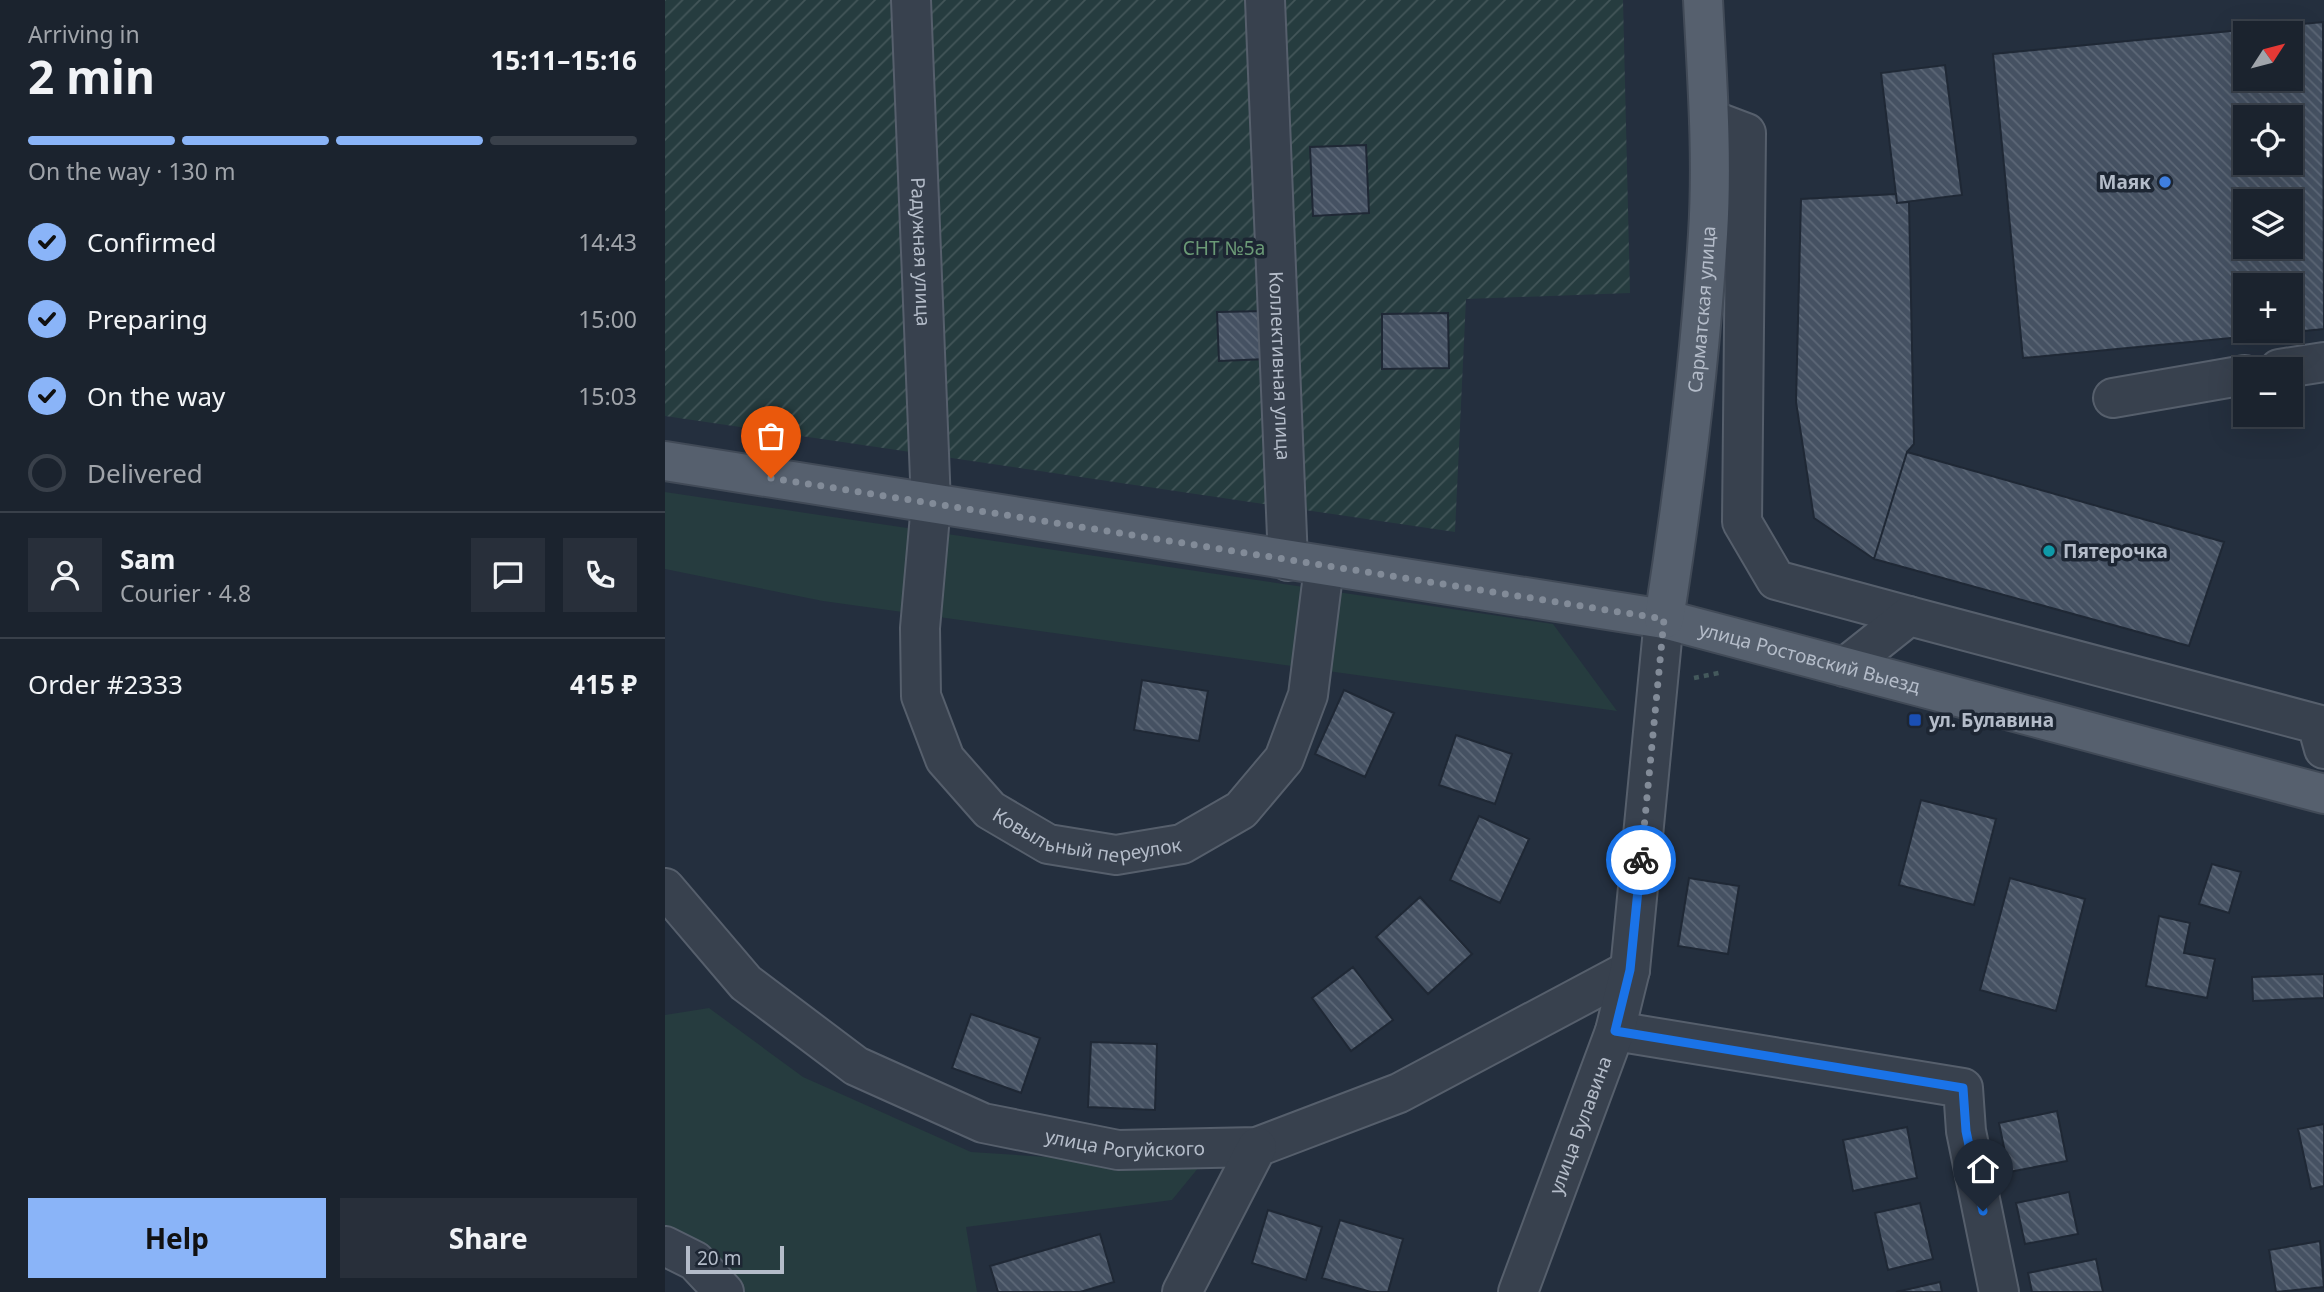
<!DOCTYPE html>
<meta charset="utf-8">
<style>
:root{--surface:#1b232e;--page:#282f3a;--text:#f1f3f6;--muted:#a0a4aa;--line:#39404a;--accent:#8ab4f8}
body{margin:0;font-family:"Noto Sans",sans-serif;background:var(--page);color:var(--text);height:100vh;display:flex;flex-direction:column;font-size:26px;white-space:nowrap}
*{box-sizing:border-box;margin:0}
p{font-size:23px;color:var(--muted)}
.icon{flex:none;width:38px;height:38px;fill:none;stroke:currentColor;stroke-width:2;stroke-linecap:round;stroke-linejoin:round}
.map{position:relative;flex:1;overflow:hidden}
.sheet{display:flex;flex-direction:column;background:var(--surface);width:665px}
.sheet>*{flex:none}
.needle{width:46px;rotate:54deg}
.tools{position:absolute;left:1568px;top:21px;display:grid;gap:14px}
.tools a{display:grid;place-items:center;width:70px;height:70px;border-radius:0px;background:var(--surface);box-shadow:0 7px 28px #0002,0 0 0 2px var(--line);font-size:35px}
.scale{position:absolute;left:21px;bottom:18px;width:98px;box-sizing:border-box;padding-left:7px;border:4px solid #b4bcc9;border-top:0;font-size:19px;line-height:24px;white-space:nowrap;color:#b4bcc9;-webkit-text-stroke:5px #1d2633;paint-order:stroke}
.pin{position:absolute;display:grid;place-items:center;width:60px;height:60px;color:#fff;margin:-72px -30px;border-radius:50% 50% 50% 0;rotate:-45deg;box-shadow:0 0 7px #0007}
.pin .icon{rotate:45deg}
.courier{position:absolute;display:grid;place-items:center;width:70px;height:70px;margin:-35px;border:5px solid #1a73e8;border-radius:50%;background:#fff;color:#222;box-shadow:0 2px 9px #0007}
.headline em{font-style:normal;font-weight:700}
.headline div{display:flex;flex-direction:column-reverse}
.headline{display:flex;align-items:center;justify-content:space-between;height:119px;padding:0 28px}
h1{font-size:46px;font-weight:700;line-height:52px}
.bar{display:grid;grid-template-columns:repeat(4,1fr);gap:10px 7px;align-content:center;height:84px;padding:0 28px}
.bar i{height:9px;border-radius:5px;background:var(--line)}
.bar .current{background:var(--accent)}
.bar p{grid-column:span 4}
.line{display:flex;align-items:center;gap:18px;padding:0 28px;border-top:2px solid var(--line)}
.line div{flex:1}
.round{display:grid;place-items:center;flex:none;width:74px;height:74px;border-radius:0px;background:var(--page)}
ol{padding:0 28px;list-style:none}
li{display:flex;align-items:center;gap:21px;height:77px}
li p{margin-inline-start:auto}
li .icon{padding:7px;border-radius:50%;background:var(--accent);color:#111;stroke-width:4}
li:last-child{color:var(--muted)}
li i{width:38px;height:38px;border:4px solid var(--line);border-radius:50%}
.button{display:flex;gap:14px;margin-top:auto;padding:14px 28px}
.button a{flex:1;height:80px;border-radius:0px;background:var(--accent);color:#111;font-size:28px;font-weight:700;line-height:80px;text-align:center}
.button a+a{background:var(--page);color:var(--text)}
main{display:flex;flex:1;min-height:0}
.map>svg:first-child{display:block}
.grass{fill:#263c3f}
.garden{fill:url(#garden-furrows)}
.building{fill:url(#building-back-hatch);stroke:#1f2835;stroke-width:2;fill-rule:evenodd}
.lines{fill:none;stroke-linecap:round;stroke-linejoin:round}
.minor-casing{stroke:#565f6c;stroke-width:42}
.major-casing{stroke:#414a57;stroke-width:42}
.path{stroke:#44595c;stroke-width:4.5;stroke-dasharray:5 5;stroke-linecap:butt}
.minor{stroke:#38414e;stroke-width:38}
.major{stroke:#56606e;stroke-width:38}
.done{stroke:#828b98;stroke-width:7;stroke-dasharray:0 12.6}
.route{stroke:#1a73e8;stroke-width:9}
.shop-dot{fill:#3f7fe0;stroke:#1d2633;stroke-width:2.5}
.culture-dot{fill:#0f9aa8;stroke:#1d2633;stroke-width:2.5}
.transit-dot{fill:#1a4fb4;stroke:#1d2633;stroke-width:2.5}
.labels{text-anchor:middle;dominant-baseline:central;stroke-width:7;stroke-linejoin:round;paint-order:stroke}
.poi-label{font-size:19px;font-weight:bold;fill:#b4bcc9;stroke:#1d2633;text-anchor:start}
.park-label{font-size:19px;fill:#6b9a76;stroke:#1d2633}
.street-label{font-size:19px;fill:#b4bcc9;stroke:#1d2633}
</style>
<main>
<section class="sheet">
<div class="headline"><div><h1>2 min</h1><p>Arriving in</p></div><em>15:11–15:16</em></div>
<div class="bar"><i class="current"></i><i class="current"></i><i class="current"></i><i></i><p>On the way · 130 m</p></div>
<ol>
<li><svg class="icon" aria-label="check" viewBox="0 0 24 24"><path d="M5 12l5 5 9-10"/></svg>Confirmed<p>14:43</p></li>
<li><svg class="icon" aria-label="check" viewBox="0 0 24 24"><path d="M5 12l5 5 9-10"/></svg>Preparing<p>15:00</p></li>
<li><svg class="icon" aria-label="check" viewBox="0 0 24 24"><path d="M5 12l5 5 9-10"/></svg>On the way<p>15:03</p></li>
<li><i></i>Delivered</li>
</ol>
<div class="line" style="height:126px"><a class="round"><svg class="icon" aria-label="person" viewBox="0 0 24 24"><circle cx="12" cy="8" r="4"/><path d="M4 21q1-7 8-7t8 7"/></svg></a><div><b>Sam</b><p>Courier · 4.8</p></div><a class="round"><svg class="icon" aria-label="chat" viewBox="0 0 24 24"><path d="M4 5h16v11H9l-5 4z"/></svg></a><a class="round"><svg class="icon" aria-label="phone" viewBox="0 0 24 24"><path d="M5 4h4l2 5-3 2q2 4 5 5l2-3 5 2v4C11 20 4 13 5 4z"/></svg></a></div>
<div class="line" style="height:91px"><div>Order #2333</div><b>415 ₽</b></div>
<div class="button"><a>Help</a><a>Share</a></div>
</section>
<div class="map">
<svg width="1659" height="1292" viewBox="0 0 1659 1292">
<defs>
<pattern id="garden-furrows" width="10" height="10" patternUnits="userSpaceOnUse" patternTransform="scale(1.75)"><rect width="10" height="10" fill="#263c3f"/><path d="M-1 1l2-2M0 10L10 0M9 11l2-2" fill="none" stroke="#435659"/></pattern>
<pattern id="building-back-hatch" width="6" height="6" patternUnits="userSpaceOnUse" patternTransform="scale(1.75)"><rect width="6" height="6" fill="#455162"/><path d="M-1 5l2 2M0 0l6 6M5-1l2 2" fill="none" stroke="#5d6877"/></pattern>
</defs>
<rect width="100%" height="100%" fill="#242f3e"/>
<path class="grass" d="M0,492L888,624L952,711L158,601L0,569Z
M44,1008L138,1077L306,1152L534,1167L507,1200L301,1227L312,1292H76L0,1228V1015Z"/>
<path class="garden" d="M0,0H958L965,293L801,299L790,532L0,416Z"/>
<path class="building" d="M1658,22L1659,329L1358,358L1328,54ZM1580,33H1626V79H1580ZM1580,117H1626V163H1580ZM1580,201H1626V247H1580ZM1580,285H1626V331H1580Z
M1280,65L1297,195L1232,203L1216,73Z
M701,145L704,213L648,216L645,147Z
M1231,194L1232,203L1244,202L1249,444L1242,452L1209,559L1149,518L1131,402L1136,199Z
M601,311L602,359L554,361L552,312Z
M783,313L784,368L717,369V314Z
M1242,452L1559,542L1524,646L1209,559Z
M477,680L543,691L534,741L469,730Z
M679,690L729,713L700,777L650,754Z
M791,735L847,754L830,804L774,785Z
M1256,800L1331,819L1309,905L1234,885Z
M814,816L864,839L835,903L785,880Z
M1547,864L1576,872L1564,913L1534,904Z
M1024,878L1074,886L1063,954L1013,946Z
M1345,878L1420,899L1391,1011L1315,990Z
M755,897L807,954L763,994L711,937Z
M1494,916L1525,923L1519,953L1550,959L1542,998L1481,986Z
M688,967L728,1020L686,1051L647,998Z
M1659,974V998L1588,1001L1587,977Z
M306,1014L375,1038L356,1093L287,1068Z
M426,1042L492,1044L490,1110L423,1107Z
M1392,1111L1402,1161L1344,1172L1334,1123Z
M1659,1124V1186L1646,1189L1633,1129Z
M1242,1127L1252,1178L1188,1191L1178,1140Z
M1404,1192L1413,1234L1360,1244L1351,1203Z
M1255,1203L1268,1259L1223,1270L1210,1213Z
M603,1210L657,1227L641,1280L587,1263Z
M675,1220L738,1239L723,1292H706L657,1278Z
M435,1234L449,1282L415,1292H333L325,1266Z
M1655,1241L1659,1287L1611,1292L1604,1250Z
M1431,1259L1438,1292H1367L1363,1273Z
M1275,1282L1277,1292H1231Z"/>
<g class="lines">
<g class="minor-casing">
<g id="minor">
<path id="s1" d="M246,0L266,504L255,628L256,696L280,759L325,810L383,844L451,855L517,844L576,810L619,759L643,695L659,567"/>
<path id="s2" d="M600,0L623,561"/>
<path d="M1044,119L1081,133L1077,522L1111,580L1244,616"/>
<path d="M1614,369L1659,362"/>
<path d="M1448,398L1580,375"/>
<path d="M1180,667L1244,616L1652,724L1659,749"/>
<path id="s3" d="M0,888L81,983L191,1066L318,1123L453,1150L592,1147L734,1093L965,970"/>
<path d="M950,1031L1298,1088L1301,1131L1334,1292"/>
<path d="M0,1246L30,1261L59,1292"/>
<path d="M517,1292L592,1147"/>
<path id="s4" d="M853,1292L950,1031L965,970L999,619"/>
</g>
</g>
<g class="major-casing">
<g id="major">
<path id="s5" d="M0,461L999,619L1659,794"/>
<path id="s6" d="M999,619C1019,491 1035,363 1043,234C1048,156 1042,78 1038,0"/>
</g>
</g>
<path class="path" d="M1029,678L1058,672"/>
<use href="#minor" class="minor"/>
<use href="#major" class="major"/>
</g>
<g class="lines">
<path class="done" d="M106,478L999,619L976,860"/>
<path class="route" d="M976,860L965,970L950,1031L1298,1088L1301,1131L1318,1211"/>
</g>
<circle class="shop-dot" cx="1500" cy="182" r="7"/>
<circle class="culture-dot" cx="1384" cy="551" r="7"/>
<rect class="transit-dot" x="1243" y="713" width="14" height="14" rx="3.5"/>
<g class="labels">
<g class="poi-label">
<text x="1486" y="182" text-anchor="end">Маяк</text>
<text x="1398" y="551">Пятерочка</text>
<text x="1264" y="720">ул. Булавина</text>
</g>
<g class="park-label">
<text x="559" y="248">СНТ №5а</text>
</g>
<g class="street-label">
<text stroke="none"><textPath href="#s1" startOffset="252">Радужная улица</textPath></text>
<text stroke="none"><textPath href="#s6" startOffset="312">Сарматская улица</textPath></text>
<text stroke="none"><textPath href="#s2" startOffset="366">Коллективная улица</textPath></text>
<text stroke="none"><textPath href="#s5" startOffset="1162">улица Ростовский Выезд</textPath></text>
<text stroke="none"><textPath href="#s1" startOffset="936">Ковыльный переулок</textPath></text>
<text stroke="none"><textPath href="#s4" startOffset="178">улица Булавина</textPath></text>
<text stroke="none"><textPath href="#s3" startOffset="546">улица Рогуйского</textPath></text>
</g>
</g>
</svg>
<div class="tools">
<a><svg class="needle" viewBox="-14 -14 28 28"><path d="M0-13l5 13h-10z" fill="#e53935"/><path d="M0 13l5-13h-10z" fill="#a0a4aa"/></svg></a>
<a><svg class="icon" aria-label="locate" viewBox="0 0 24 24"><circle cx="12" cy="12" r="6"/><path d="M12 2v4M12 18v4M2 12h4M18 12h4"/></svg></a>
<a><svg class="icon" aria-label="layers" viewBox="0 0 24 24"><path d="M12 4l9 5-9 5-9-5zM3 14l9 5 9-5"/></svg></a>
<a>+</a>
<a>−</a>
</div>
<div class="scale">20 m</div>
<div class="pin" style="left:106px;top:478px;background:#ea580c"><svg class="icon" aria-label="bag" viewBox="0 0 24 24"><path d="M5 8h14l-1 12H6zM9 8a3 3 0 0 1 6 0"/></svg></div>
<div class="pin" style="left:1318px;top:1211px;background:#1f2937"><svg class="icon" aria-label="home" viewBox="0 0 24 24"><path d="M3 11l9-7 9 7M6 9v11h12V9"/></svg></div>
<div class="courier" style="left:976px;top:860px"><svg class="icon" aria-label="bike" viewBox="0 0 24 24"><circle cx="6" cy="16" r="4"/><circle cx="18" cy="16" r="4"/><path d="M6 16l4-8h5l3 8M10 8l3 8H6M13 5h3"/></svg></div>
</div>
</main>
